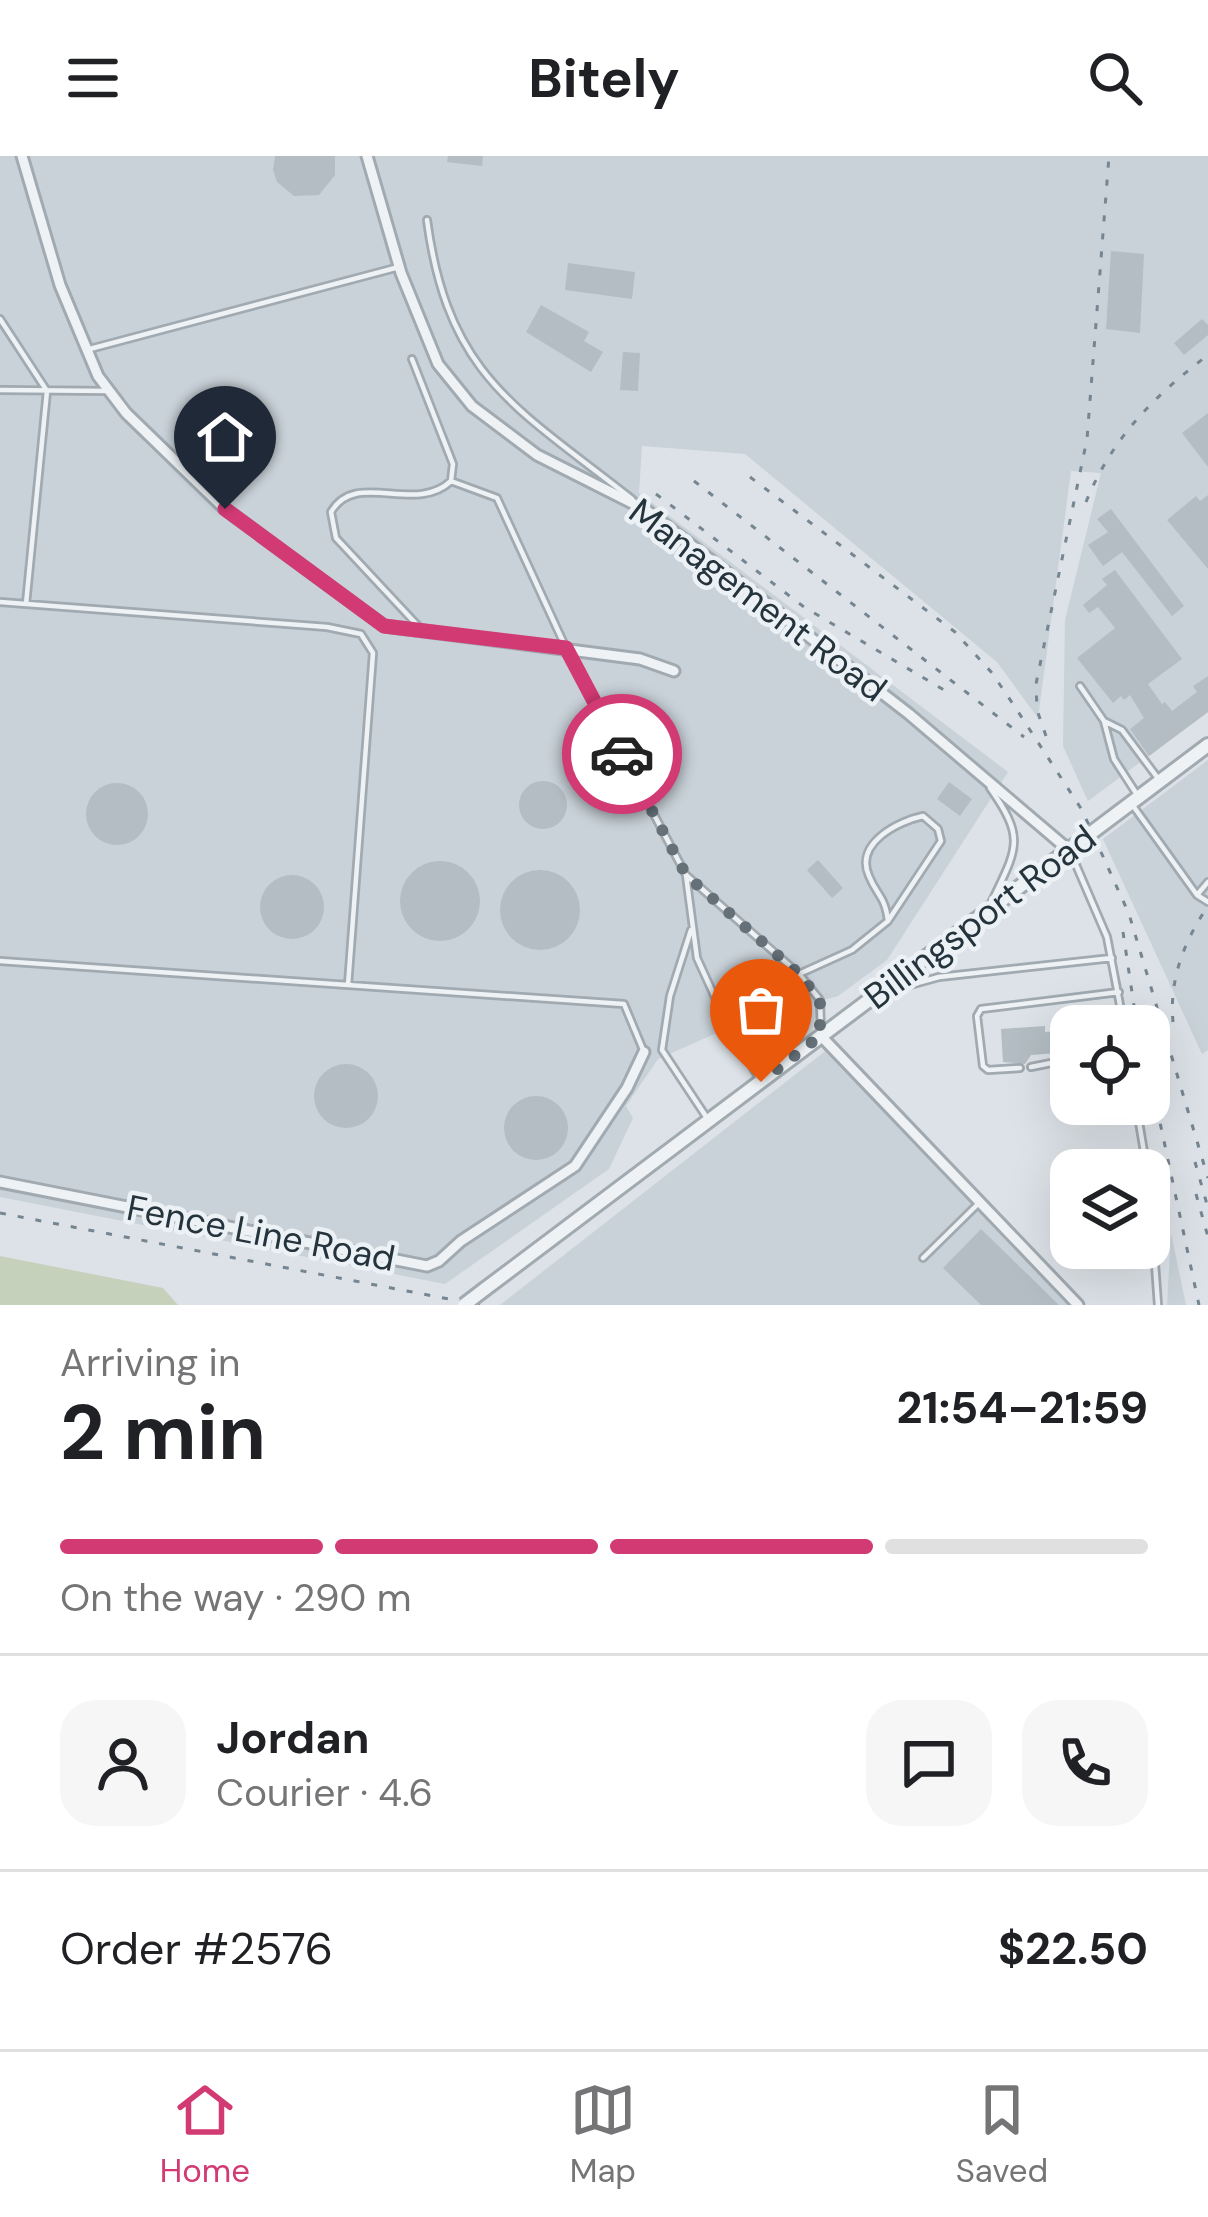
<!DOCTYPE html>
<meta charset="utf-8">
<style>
:root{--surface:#fff;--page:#f6f6f6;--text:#202124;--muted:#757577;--line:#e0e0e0;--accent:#d23a73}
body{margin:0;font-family:"DM Sans",sans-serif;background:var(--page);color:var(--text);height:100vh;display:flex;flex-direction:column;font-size:45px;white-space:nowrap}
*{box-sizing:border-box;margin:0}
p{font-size:39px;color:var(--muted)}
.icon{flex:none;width:66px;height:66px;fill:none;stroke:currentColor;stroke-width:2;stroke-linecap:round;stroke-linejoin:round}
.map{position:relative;height:1149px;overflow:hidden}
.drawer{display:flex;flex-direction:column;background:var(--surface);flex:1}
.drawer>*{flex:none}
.fabs{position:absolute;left:1050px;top:849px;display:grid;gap:24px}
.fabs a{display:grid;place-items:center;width:120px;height:120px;border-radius:24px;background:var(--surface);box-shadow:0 12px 48px #0002;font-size:60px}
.pin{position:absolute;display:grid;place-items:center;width:102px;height:102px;color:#fff;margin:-123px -51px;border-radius:50% 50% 50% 0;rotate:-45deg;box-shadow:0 0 12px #0007}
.pin .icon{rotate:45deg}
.courier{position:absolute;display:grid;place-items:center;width:120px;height:120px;margin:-60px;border:9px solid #d23a73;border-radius:50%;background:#fff;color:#222;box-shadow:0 3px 15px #0007}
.summary em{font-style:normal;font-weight:700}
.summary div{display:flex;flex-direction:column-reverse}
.summary{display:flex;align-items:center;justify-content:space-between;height:204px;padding:0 60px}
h1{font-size:78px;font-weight:700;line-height:90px}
.bar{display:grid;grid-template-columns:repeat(4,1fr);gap:18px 12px;align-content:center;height:144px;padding:0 60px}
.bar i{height:15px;border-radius:9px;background:var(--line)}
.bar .current{background:var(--accent)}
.bar p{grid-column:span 4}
.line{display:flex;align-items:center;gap:30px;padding:0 60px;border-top:3px solid var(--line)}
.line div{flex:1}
.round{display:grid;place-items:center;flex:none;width:126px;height:126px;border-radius:36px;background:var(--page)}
header{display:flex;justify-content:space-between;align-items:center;height:156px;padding:0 60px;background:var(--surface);font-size:54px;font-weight:700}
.tab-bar{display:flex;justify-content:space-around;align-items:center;height:168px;border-top:3px solid var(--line);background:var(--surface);font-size:33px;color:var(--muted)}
.tab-bar a{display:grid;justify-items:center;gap:6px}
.tab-bar .current{color:var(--accent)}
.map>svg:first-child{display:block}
.built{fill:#c9d2d9}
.green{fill:#c6d1bc}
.building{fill:#b3bdc3}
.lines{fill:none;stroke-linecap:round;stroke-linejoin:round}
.service-casing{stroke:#a1aab1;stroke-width:10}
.minor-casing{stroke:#a1aab1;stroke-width:15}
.tertiary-casing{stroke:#a1aab1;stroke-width:18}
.service{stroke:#eef2f5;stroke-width:4.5}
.minor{stroke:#eef2f5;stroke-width:9}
.tertiary{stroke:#eef2f5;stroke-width:12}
.rail{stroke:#758591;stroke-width:3;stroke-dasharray:6 12;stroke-linecap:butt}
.tertiary-bridge-casing{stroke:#a1aab1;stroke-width:18;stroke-linecap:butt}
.tertiary-bridge{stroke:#eef2f5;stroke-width:12}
.done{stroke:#657078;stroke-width:12;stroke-dasharray:0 21.6}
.route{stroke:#d23a73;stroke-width:15}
.labels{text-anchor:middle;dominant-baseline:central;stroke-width:9;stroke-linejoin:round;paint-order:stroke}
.street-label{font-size:36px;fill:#25333d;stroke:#ebf1f4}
</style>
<header><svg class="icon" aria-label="menu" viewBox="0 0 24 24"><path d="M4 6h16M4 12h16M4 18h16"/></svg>Bitely<svg class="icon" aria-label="search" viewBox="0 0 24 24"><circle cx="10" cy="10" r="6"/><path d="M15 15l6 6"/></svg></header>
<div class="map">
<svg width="1208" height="1149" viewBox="0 0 1208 1149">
<rect width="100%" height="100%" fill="#dce2e7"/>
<path class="built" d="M0,0H1208V556L1088,645L1063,590L1065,464L1101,317L1071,315L1038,562L997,506L745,298L642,290L639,337L1008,616L887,804L838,840L737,868L658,903L626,950L633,962L609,1013L445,1128L0,1041Z
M1208,604V894L1202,898L1103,683Z
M833,889L1084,1149H500Z
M1171,1077L1186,1149H1167Z"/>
<path class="green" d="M0,1100L163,1132L178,1149H0Z"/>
<path class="building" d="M275,0H335V19L319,39L294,40L277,26L273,14Z
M448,0H483L482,10L447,6Z
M1111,95L1144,98L1140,177L1106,173Z
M568,107L635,116L632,143L565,134Z
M541,149L589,176L584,185L603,196L591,216L526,176Z
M1202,163L1208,169V179L1184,199L1174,187Z
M623,196L640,197L638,235L620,234Z
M1208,257V311L1182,277Z
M1208,339V413L1167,364L1196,340L1200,345Z
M1111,353L1184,450L1172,460L1122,396L1103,410L1088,389L1108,376L1097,363Z
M1115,414L1182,503L1148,528L1162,548L1165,546L1172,555L1197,536L1193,530L1208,520V556L1149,600L1130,573L1144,562L1130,539L1124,544L1121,540L1113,547L1077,502L1115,472L1098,451L1089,457L1083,449L1107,429L1102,423Z
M519 649a24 24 0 1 1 48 0a24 24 0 1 1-48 0Z
M949,626L972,643L960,660L937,643Z
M86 658a31 31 0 1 1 62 0a31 31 0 1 1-62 0Z
M818,704L843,732L832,742L807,714Z
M400 745a40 40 0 1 1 80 0a40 40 0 1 1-80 0Z
M500 754a40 40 0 1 1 80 0a40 40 0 1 1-80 0Z
M260 751a32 32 0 1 1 64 0a32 32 0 1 1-64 0Z
M1045,870V876L1071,874V896L1031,899L1025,908L1003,906L1001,873Z
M314 940a32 32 0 1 1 64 0a32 32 0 1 1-64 0Z
M504 972a32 32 0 1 1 64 0a32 32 0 1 1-64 0Z
M981,1073L1059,1149H981L943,1112Z"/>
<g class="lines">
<g class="service-casing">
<path id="service" d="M427,64C448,221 517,252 632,343
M0,163L47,235L26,448
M86,194L399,111
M412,203L453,308L451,325C415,359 356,313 331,356L336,382L420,472
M0,234L110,235
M451,325L497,342L566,492L686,719L697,802L729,872L759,922
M0,446L327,471L361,478L373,497L348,829
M1080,530L1104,565L1114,603L1136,637
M1104,565L1122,574L1157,621
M990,632C1026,683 1017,692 992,745
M1131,647L1197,739L1208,746
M1070,695L1107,781L1124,870
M686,719L799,818L820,844L821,877
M1197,739L1208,726
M691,774L670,840L662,894L707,962
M0,805L624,848L644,896
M799,818L852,794L888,765L941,685L938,673L923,660C899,665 854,687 869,720C877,740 885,740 888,765
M892,834L939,821L1112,802
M1031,911L1071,903
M1020,912L988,914L983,910L977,860L981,853L1119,836
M1136,948L1147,1014
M1149,1025L1158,1149
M923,1102L978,1048"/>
</g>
<g class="minor-casing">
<path id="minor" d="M22,0L60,129L98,220L126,257L225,353L384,470L640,503L674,515
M367,0L401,117L438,208L472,250L537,299L646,354L909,558L1070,695
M821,880L1078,1149
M0,1026L427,1110L439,1105L461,1085L575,1010L627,932L644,896"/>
</g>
<g class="tertiary-casing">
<path id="tertiary" d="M485,1133L1208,589"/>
</g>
<use href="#service" class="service"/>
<use href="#minor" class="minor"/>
<use href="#tertiary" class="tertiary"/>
<path class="rail" d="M750,321L955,476L992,517L1015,551L1082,654L1129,758L1208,1022
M694,325L1024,581
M656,338L804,451L944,534
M1086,346C1112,282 1154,240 1208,199
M1046,580L1037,554L1036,528L1087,283L1109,0
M1123,776L1137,870
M1173,866C1169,824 1184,785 1208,750
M1149,915L1199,1149
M1195,1006L1208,1052
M1196,1038L1208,1081
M0,1057L480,1149"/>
<g class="tertiary-bridge-casing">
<path id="tertiary-bridge" d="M464,1149L485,1133"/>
</g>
<use href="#tertiary-bridge" class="tertiary-bridge"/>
</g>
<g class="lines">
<path class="done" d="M622,598L686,719L799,818L820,844V880L761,926"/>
<path class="route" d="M225,353L384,470L566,492L622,598"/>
</g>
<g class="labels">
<g class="street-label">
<text transform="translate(758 444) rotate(37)">Management Road</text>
<text transform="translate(980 761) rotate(-37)">Billingsport Road</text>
<text transform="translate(261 1077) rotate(11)">Fence Line Road</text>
</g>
</g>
</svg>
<div class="fabs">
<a><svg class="icon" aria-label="locate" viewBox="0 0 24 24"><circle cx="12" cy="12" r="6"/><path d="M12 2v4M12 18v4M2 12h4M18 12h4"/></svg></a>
<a><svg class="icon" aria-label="layers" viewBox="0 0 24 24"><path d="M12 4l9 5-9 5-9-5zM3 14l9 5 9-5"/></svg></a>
</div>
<div class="pin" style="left:761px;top:926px;background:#ea580c"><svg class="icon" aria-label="bag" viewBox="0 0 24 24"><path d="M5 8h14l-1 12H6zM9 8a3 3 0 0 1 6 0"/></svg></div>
<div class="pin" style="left:225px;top:353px;background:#1f2937"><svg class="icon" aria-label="home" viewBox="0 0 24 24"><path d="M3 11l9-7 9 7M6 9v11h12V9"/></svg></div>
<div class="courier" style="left:622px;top:598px"><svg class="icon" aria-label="car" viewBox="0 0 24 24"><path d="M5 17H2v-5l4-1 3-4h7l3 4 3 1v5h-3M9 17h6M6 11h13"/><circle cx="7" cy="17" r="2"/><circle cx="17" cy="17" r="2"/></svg></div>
</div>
<section class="drawer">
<div class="summary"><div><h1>2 min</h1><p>Arriving in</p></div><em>21:54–21:59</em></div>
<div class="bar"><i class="current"></i><i class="current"></i><i class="current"></i><i></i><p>On the way · 290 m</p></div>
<div class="line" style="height:216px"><a class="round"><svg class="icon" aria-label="person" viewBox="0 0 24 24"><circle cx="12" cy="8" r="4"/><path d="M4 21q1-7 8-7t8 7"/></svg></a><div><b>Jordan</b><p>Courier · 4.6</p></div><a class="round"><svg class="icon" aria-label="chat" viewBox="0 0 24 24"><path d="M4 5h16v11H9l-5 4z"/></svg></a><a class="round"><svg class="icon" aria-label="phone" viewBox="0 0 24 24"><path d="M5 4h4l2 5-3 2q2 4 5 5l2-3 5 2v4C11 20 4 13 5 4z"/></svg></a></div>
<div class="line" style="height:156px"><div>Order #2576</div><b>$22.50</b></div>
</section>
<nav class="tab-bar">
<a class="current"><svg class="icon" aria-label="home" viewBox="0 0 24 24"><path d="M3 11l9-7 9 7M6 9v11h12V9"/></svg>Home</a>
<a><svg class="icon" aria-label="map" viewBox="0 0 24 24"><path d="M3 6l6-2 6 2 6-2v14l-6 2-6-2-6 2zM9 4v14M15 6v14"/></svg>Map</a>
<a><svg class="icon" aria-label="saved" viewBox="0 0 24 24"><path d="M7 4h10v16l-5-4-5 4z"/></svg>Saved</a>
</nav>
